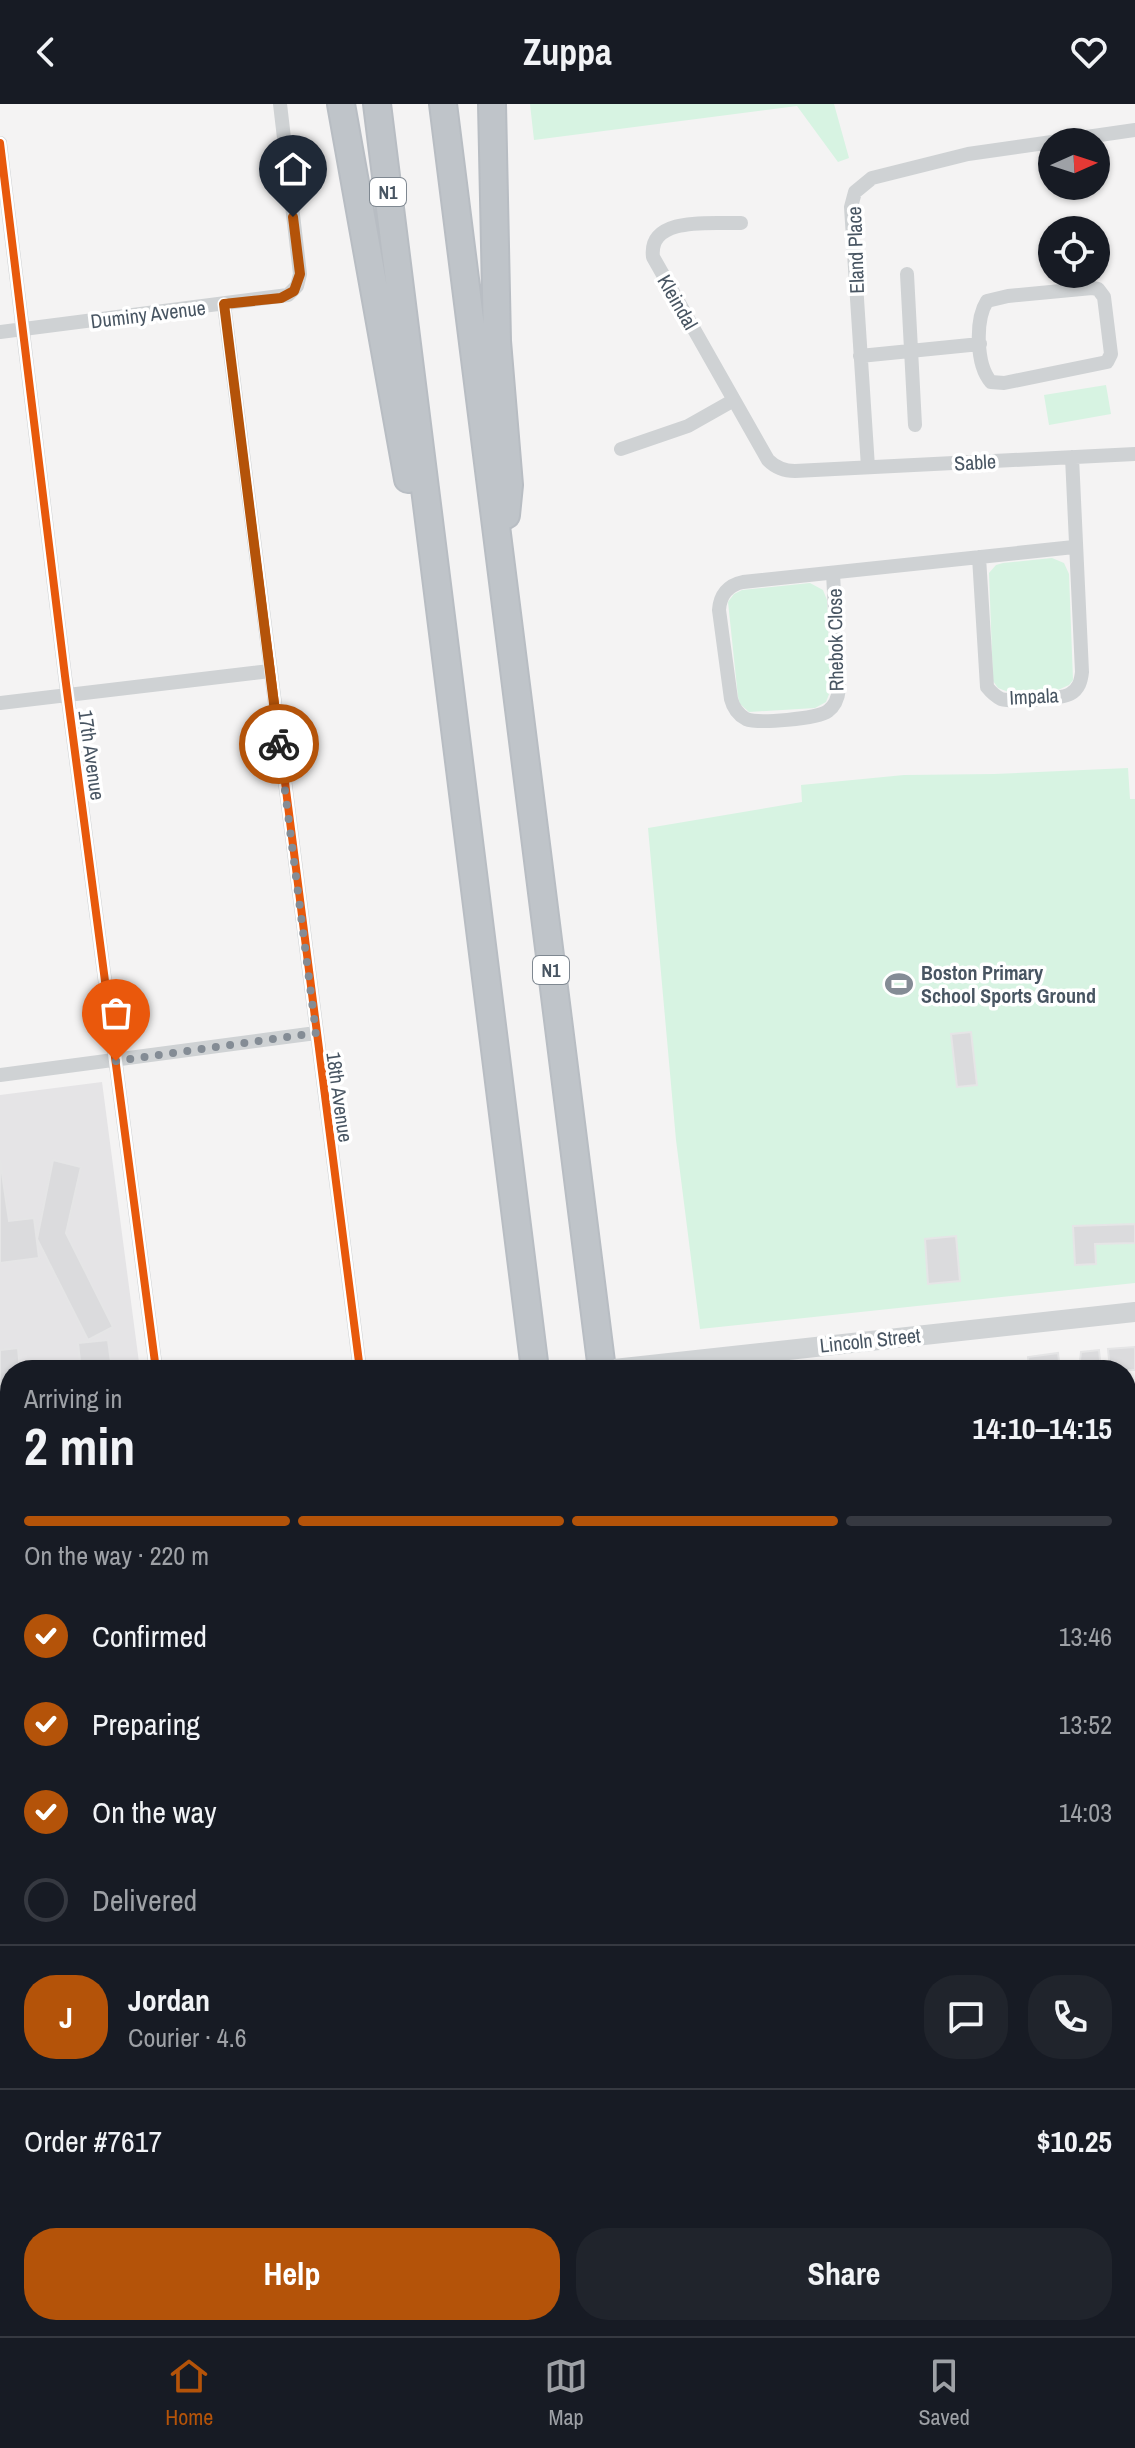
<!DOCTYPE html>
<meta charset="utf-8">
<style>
:root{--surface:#171b24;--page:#20242c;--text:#f1f3f6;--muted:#9ea1a6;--line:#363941;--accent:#b45309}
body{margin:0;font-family:"Archivo Narrow",sans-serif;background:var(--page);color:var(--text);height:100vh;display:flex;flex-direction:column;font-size:30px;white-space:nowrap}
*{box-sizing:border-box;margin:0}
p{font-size:26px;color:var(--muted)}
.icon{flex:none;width:44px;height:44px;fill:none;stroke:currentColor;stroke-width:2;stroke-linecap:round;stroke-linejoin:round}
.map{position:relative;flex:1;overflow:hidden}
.side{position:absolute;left:0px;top:1256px;width:1136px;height:976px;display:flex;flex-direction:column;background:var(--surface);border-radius:32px 32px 0 0;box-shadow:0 2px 6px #0004}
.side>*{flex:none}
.needle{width:52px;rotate:87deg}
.controls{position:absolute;left:1038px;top:24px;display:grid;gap:16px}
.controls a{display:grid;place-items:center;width:72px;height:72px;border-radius:50%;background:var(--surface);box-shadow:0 2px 6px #0004;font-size:40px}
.pin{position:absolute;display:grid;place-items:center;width:68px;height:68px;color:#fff;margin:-82px -34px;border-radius:50% 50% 50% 0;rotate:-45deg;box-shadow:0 0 8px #0007}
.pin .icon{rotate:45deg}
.courier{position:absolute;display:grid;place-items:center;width:80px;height:80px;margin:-40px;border:6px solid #b45309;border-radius:50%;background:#fff;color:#222;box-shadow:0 2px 10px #0007}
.overview em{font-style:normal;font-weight:800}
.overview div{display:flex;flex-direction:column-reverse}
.overview{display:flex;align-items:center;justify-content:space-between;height:136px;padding:0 24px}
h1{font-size:52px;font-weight:800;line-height:60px}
.bar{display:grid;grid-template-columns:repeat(4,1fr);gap:12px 8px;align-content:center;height:96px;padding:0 24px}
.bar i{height:10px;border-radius:6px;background:var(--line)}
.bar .selected{background:var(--accent)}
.bar p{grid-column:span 4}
.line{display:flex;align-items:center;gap:20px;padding:0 24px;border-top:2px solid var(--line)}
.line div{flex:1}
.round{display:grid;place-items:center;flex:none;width:84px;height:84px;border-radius:32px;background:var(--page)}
ol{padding:0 24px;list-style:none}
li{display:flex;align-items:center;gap:24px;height:88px}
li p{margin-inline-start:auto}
li .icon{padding:8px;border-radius:50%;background:var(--accent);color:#fff;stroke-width:4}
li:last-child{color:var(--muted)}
li i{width:44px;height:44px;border:4px solid var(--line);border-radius:50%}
.cta{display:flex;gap:16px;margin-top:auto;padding:16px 24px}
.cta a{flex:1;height:92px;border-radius:32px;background:var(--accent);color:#fff;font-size:32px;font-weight:800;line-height:92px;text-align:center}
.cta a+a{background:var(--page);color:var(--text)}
header{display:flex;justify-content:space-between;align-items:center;height:104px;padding:0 24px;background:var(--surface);font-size:36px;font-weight:800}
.menu{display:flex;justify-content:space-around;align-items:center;height:112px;border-top:2px solid var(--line);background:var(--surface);font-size:22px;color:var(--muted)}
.menu a{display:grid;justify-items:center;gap:4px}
.menu .selected{color:var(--accent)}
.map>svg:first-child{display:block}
.education{fill:#e5e4e6}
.green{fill:#d7f3e2}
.building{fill:#dbdbdd;stroke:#e5e5e6;stroke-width:2}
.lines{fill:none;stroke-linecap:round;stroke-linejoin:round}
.highway-casing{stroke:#b8bdc3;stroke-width:30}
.street{stroke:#cfd2d4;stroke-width:14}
.secondary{stroke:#d0d3d5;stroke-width:20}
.highway{stroke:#bfc4c9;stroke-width:26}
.cycleway-casing{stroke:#fff;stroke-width:13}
.cycleway{stroke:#e8590c;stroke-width:8}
.done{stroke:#848c95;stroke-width:8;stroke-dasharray:0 14.4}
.route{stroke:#b45309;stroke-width:10}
.labels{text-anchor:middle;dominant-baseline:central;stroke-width:7;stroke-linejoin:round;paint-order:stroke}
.shield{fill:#fff;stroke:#7f8891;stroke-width:2}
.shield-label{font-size:18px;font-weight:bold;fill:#485562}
.street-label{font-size:20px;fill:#485562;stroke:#fff}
.poi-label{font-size:20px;font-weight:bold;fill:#485562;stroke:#fff;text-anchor:start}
</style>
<header><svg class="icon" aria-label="back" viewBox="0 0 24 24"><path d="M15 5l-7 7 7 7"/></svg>Zuppa<svg class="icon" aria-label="heart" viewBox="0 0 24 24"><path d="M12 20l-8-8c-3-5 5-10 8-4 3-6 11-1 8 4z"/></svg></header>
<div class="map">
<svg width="1135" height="2232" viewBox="0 0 1135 2232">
<rect width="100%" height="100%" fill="#f4f3f3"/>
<path class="education" d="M102,978L140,1266H10V1317L0,1318V991Z"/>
<path class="green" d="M530,0H834L849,54L838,58L797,2L534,36Z
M1106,281L1111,310L1049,321L1044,291Z
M1052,454L1064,459L1069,470L1073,576L1069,581L1058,586L1011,589L998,584L993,577L989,469L996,461L1003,459Z
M810,479L823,486L827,496L831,585L826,598L815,604L749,608L740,600L738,593L728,498L734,490L742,486Z
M1128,664L1130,695H1135V1179L700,1225L676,1036L648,724L802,698L801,681L904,671L994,670Z
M1135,1948V2176L1127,2178L1126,1991Z"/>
<path class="building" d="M971,928L977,981L957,983L951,930Z
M0,1056L9,1117L34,1114L39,1154L0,1159Z
M53,1056L81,1063L66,1129L113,1223L88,1236L37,1135Z
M1135,1120V1139L1095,1140L1096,1160L1075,1161L1073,1122Z
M956,1132L960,1177L928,1180L925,1135Z
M108,1236L112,1266H81L78,1239Z
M1135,1243V1266H1110L1108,1245Z
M18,1244L20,1266H10V1300L0,1301V1246Z
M1099,1246L1101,1266H1079L1081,1248Z
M1058,1249L1060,1266H1029L1028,1253Z
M1135,1371V1447L1130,1450L1126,1443V1423L1133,1419L1130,1412L1126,1414V1376Z"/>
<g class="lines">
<g class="highway-casing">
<path id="highway" d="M341,0L408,375
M377,0L535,1266
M443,0L602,1266
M492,0L497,237L509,381L506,411
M660,2222L662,2232
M726,2222L727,2232"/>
</g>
<path class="street" d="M1052,38L1135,26
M0,39L65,572L156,1266
M741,119C714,120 648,111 653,153L768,356C776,364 784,367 795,367L1135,350
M907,170L915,321
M1092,184L1098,185L1104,193L1111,250L1107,258L1004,279L991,278C976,261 975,216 987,197L1008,192Z
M224,200L360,1266
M0,228L288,191L297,182L300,170L280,0
M860,252L980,240
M621,345L688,322L734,296
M868,363L851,103L855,88L872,74L968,50L1052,38
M979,453L987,583C991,588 995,592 1001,595C1012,598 1061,595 1070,590C1079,585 1081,577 1082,568L1072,353
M833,469L839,585C838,594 835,602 828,607C817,615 758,620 746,615C737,610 733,603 731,595L719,506C720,491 728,481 743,478L1074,443
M0,599L270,567
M0,971L316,929
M0,1644L10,1715
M1126,1818L1135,1823
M1126,1928L1135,1898
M0,2087L10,2086
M75,2222L76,2232
M278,2222L280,2232
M480,2222L482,2232
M885,2222L886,2232
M1124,2222L1127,2232"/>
<path class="secondary" d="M605,1266L1135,1208
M0,1343L10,1342"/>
<use href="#highway" class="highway"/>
<g class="cycleway-casing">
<path id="cycleway" d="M0,39L65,572L156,1266
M224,200L360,1266"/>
</g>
<use href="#cycleway" class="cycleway"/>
</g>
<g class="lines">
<path class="done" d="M116,957L316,929L279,640"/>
<path class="route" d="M279,640L224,200L281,194L294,187L300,170L293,113"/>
</g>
<defs>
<g id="stadium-bare" transform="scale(2.16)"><path d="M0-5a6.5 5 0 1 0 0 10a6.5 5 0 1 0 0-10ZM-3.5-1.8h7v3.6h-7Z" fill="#848c95" stroke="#fff" stroke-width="2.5" paint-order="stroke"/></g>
</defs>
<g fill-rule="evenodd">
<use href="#stadium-bare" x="899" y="880"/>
</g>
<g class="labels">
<g class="shield">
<rect x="370" y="74" width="36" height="28" rx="6"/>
<rect x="533" y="852" width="36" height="28" rx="6"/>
</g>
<g class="shield-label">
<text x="388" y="88">N1</text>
<text x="551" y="866">N1</text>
</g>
<g class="street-label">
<text transform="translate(855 146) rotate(-92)">Eland Place</text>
<text transform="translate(678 198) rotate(60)">Kleindal</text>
<text transform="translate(148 210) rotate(-7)">Duminy Avenue</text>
<text transform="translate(975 358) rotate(-3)">Sable</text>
<text transform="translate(835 536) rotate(-91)">Rhebok Close</text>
<text transform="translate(1034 592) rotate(-3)">Impala</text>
<text transform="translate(92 651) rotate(82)">17th Avenue</text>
<text transform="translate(340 993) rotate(82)">18th Avenue</text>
<text transform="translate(870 1236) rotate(-6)">Lincoln Street</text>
</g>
<g class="poi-label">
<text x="921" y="868">Boston Primary<tspan x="921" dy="23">School Sports Ground</tspan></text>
</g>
</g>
</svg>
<div class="controls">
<a><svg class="needle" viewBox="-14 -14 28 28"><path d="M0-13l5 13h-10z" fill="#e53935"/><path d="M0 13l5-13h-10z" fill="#9ea1a6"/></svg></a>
<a><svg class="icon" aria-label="locate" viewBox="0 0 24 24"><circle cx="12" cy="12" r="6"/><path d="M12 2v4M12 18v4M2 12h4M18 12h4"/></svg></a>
</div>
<div class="pin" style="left:116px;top:957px;background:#ea580c"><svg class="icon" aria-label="bag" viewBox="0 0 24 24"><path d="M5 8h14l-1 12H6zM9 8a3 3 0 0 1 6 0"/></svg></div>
<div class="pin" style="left:293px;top:113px;background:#1f2937"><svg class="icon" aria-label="home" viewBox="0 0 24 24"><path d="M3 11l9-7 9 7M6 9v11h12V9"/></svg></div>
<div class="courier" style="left:279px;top:640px"><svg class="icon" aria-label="bike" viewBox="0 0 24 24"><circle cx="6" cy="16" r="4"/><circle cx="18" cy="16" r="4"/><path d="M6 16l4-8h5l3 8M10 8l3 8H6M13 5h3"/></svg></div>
<section class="side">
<div class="overview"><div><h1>2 min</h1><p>Arriving in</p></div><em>14:10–14:15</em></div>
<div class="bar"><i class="selected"></i><i class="selected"></i><i class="selected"></i><i></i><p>On the way · 220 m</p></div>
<ol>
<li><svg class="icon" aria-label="check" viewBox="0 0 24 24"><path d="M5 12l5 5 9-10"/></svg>Confirmed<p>13:46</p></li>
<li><svg class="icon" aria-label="check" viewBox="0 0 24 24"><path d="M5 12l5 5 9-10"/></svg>Preparing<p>13:52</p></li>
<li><svg class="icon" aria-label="check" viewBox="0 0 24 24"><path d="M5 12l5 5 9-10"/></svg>On the way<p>14:03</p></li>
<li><i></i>Delivered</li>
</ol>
<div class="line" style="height:144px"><b class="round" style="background:var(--accent);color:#fff">J</b><div><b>Jordan</b><p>Courier · 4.6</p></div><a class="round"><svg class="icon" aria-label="chat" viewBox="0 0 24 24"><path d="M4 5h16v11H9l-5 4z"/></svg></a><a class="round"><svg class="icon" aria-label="phone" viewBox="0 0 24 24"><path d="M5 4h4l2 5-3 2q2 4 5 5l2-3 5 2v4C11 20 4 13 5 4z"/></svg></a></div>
<div class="line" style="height:104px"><div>Order #7617</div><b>$10.25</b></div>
<div class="cta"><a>Help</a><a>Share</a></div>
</section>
</div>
<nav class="menu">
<a class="selected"><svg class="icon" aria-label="home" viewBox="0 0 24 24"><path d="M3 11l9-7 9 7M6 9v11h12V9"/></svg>Home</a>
<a><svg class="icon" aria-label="map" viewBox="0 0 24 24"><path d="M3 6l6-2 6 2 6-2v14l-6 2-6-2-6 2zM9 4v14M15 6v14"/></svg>Map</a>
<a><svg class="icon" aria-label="saved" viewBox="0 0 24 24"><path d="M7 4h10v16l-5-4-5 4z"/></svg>Saved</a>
</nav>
